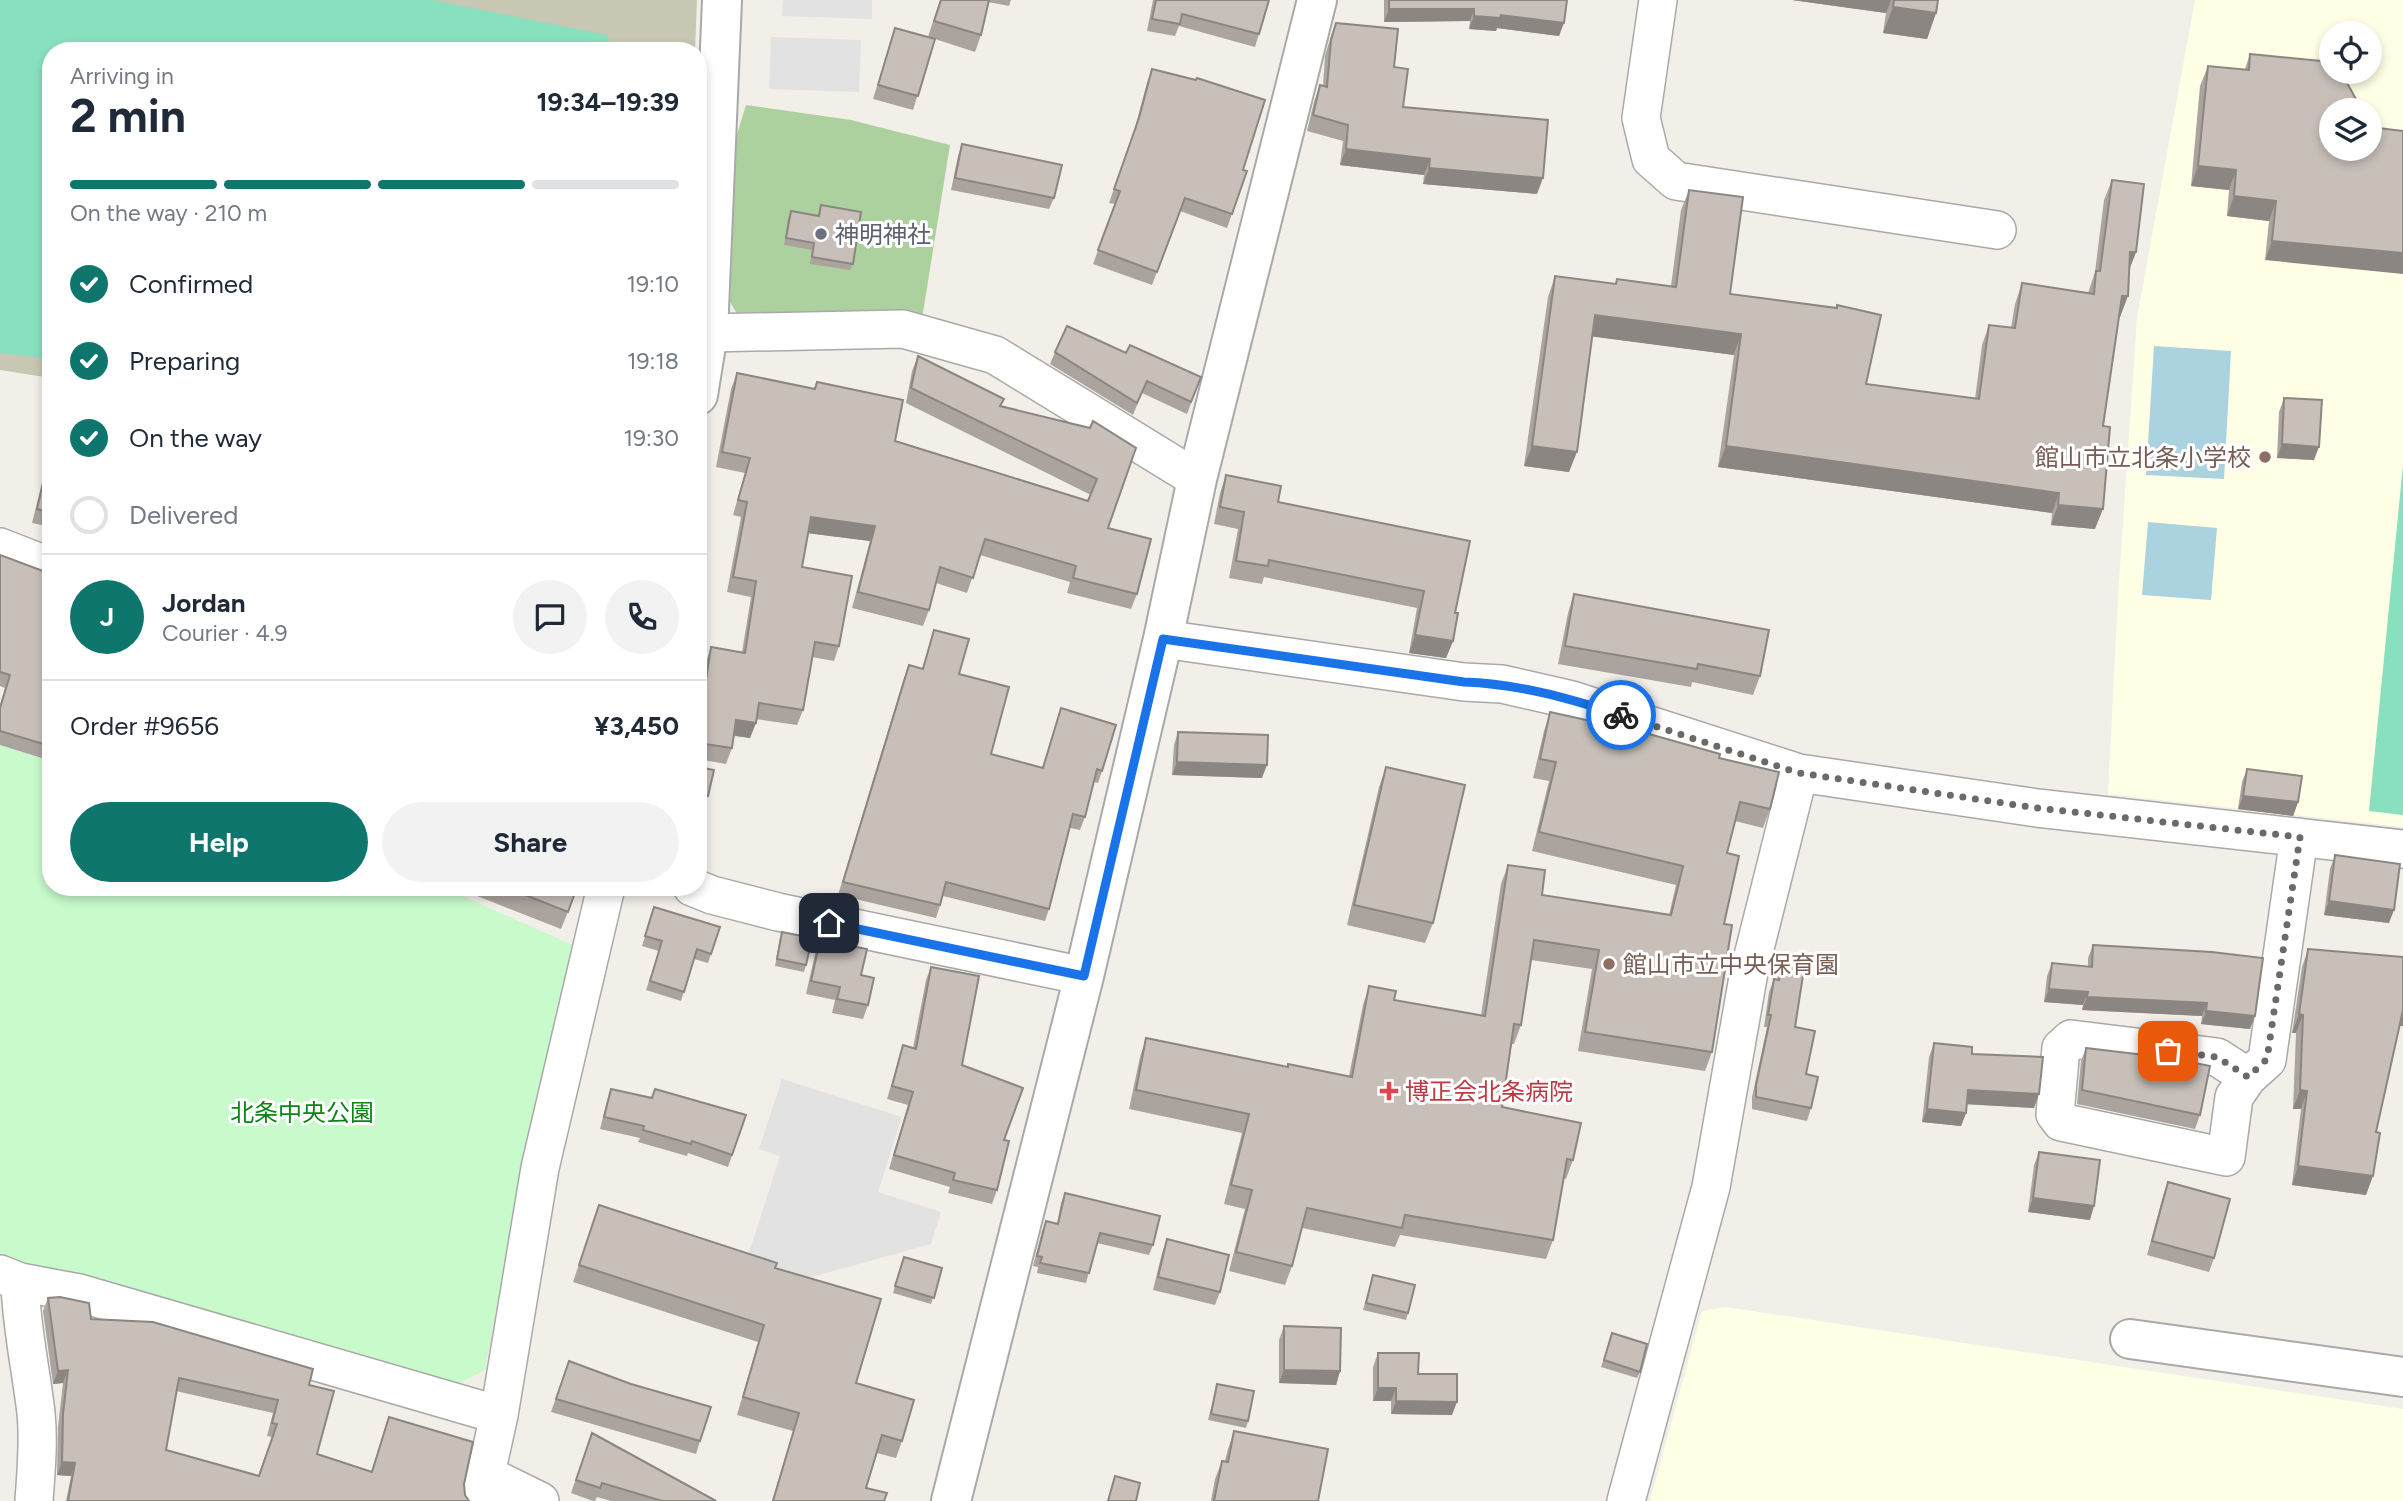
<!DOCTYPE html>
<meta charset="utf-8">
<style>
:root{--surface:#fff;--page:#f2f2f3;--text:#1f2937;--muted:#747a83;--line:#e0e1e3;--accent:#0f766e}
body{margin:0;font-family:Figtree,"Noto Sans JP",sans-serif;background:var(--page);color:var(--text);height:100vh;display:flex;flex-direction:column;font-size:26px;white-space:nowrap}
*{box-sizing:border-box;margin:0}
p{font-size:23px;color:var(--muted)}
.icon{flex:none;width:38px;height:38px;fill:none;stroke:currentColor;stroke-width:2;stroke-linecap:round;stroke-linejoin:round}
.map{position:relative;flex:1;overflow:hidden}
.side{position:absolute;left:42px;top:42px;width:665px;height:854px;display:flex;flex-direction:column;background:var(--surface);border-radius:28px;box-shadow:0 4px 10px #0003}
.side>*{flex:none}
.fabs{position:absolute;left:2319px;top:21px;display:grid;gap:14px}
.fabs a{display:grid;place-items:center;width:63px;height:63px;border-radius:50%;background:var(--surface);box-shadow:0 4px 10px #0003;font-size:35px}
.pin{position:absolute;display:grid;place-items:center;width:60px;height:60px;color:#fff;margin:-30px;border-radius:14px;box-shadow:0 4px 10px #0006}
.courier{position:absolute;display:grid;place-items:center;width:70px;height:70px;margin:-35px;border:5px solid #1a73e8;border-radius:50%;background:#fff;color:#222;box-shadow:0 2px 9px #0007}
.headline em{font-style:normal;font-weight:700}
.headline div{display:flex;flex-direction:column-reverse}
.headline{display:flex;align-items:center;justify-content:space-between;height:119px;padding:0 28px}
h1{font-size:46px;font-weight:700;line-height:52px}
.bar{display:grid;grid-template-columns:repeat(4,1fr);gap:10px 7px;align-content:center;height:84px;padding:0 28px}
.bar i{height:9px;border-radius:5px;background:var(--line)}
.bar .current{background:var(--accent)}
.bar p{grid-column:span 4}
.line{display:flex;align-items:center;gap:18px;padding:0 28px;border-top:2px solid var(--line)}
.line div{flex:1}
.round{display:grid;place-items:center;flex:none;width:74px;height:74px;border-radius:37px;background:var(--page)}
ol{padding:0 28px;list-style:none}
li{display:flex;align-items:center;gap:21px;height:77px}
li p{margin-inline-start:auto}
li .icon{padding:7px;border-radius:50%;background:var(--accent);color:#fff;stroke-width:4}
li:last-child{color:var(--muted)}
li i{width:38px;height:38px;border:4px solid var(--line);border-radius:50%}
.cta{display:flex;gap:14px;margin-top:auto;padding:14px 28px}
.cta a{flex:1;height:80px;border-radius:42px;background:var(--accent);color:#fff;font-size:28px;font-weight:700;line-height:80px;text-align:center}
.cta a+a{background:var(--page);color:var(--text)}
.map>svg:first-child{display:block}
.education{fill:#ffffe5;fill-rule:evenodd}
.construction{fill:#c7c7b4}
.forest{fill:#add19e}
.park{fill:#c8facc}
.pitch{fill:#88e0be}
.parking{fill:#e2e2e2}
.water{fill:#aad3df}
.lines{fill:none;stroke-linecap:round;stroke-linejoin:round}
.minor-casing{stroke:#a9a9a9;stroke-width:40}
.tertiary-casing{stroke:#a9a9a9;stroke-width:42}
.minor{stroke:#fff;stroke-width:37}
.tertiary{stroke:#fff;stroke-width:38}
.wall{fill:#aba49e;fill-rule:evenodd}
.shaded-wall{fill:#8b8681}
.building{fill:#c7bfb8;stroke:#8b8681;stroke-width:2;fill-rule:evenodd}
.done{stroke:#6b6a68;stroke-width:7;stroke-dasharray:0 12.6}
.route{stroke:#1a73e8;stroke-width:9}
.worship-dot{fill:#6b7280;stroke:#fff;stroke-width:2.5}
.education-dot{fill:#8d6e63;stroke:#fff;stroke-width:2.5}
.health-dot{fill:#e0444e;stroke:#fff;stroke-width:2.5}
.labels{text-anchor:middle;dominant-baseline:central;stroke-width:6;stroke-linejoin:round;paint-order:stroke}
.worship-label{font-size:24px;fill:#5b616d;stroke:#fff;text-anchor:start}
.education-label{font-size:24px;fill:#785e54;stroke:#fff;text-anchor:end}
.health-label{font-size:24px;fill:#be3a42;stroke:#fff;text-anchor:start}
.park-label{font-size:24px;fill:#0c8416;stroke:#fff}
</style>
<div class="map">
<svg width="2403" height="1501" viewBox="0 0 2403 1501">
<rect width="100%" height="100%" fill="#f2efe9"/>
<path class="education" d="M2195,0H2403V827L2108,794L2118,596L2137,318ZM2331,33H2370V72H2331ZM2331,110H2370V149H2331Z
M1726,1307L2403,1409V1501H1650L1702,1311Z"/>
<path class="construction" d="M0,0H697L695,51H51V378L0,370Z"/>
<path class="forest" d="M746,105L851,120L950,145L921,325L740,319L730,302L736,138Z"/>
<path class="park" d="M0,715L51,732V887H442L575,946L522,1164L485,1370L454,1386L0,1263Z"/>
<path class="pitch" d="M0,0H433L607,35L612,51H51V359L0,353Z
M2403,465V815L2369,811Z"/>
<path class="parking" d="M783,0H872V19L782,16Z
M771,37L861,40L859,92L769,89Z
M782,1079L902,1117L878,1192L941,1212L931,1244L808,1278L747,1259L780,1156L759,1149Z"/>
<path class="water" d="M2154,346L2231,351L2224,479L2146,475Z
M2148,522L2217,528L2211,600L2142,595Z"/>
<g class="lines">
<g class="minor-casing">
<path id="minor" d="M1658,0L1641,118L1651,159L1676,181L1997,230
M708,333L903,329L995,355L1197,479
M0,547L51,567
M1163,639L1464,682L1502,684L1572,700L1799,773L2037,808L2403,849
M692,887L712,895L778,912L1084,976
M2248,1077L2217,1057L2071,1039L2061,1048L2055,1114L2061,1122L2226,1157L2234,1097L2248,1077L2267,1060L2299,837
M0,1274L20,1282L79,1293L499,1415
M20,1282C21,1326 31,1369 36,1413C39,1442 36,1472 34,1501
M487,1475L540,1501
M480,1501L499,1415L540,1168L606,887
M1626,1501L1711,1187L1749,972L1799,773"/>
</g>
<g class="tertiary-casing">
<path id="tertiary" d="M698,395L708,333L722,0
M2130,1339L2403,1377
M951,1501L1084,976L1163,639L1197,479L1317,0"/>
</g>
<use href="#minor" class="minor"/>
<use href="#tertiary" class="tertiary"/>
</g>
<path class="wall" d="M940,0H1011L1009,6L988,2L981,35L975,52L935,39L913,110L873,99L895,28L928,37Z
M1153,0H1269L1255,47L1179,26L1175,36L1147,31Z
M1384,0H1567L1559,36L1497,28L1496,31L1469,29L1470,21L1384,22Z
M1792,0H1938L1936,13L1927,39L1883,33L1886,13Z
M1336,23L1394,67L1403,107L1537,194L1423,184L1424,175L1340,165L1343,141L1307,131L1314,102L1320,85L1323,86L1325,56L1330,39Z
M2250,54L2341,72L2265,260L2269,221L2227,216L2229,190L2191,186L2200,86L2208,66L2245,69Z
M1152,69L1243,170L1247,171L1227,228L1180,211L1152,285L1093,264L1115,204L1109,203L1134,131L1147,83Z
M962,144L1054,198L1049,209L951,190L958,156Z
M2112,180L2136,252L2129,270L2120,317H2119L2103,426L2095,529L2051,525L2052,513L1718,467L1734,355L1592,336L1569,472L1524,466L1548,297L1555,276L1615,284L1617,279L1671,286L1681,210L1689,190L1730,294L1866,384L1975,399L1982,345L1989,325L2011,328L2015,304L2022,283L2088,293L2095,272L2104,200Z
M821,205L853,264L850,270L810,264L812,250L784,245L788,218L791,211L818,216Z
M1055,352L1126,353L1201,377L1187,414L1142,393L1133,415L1050,364Z
M918,356L1004,399L1001,406L1090,428L1108,528L1137,594L1131,609L1067,593L1070,582L980,555L967,593L936,583L929,610L923,626L852,608L870,541L808,533L802,567L839,646L834,661L812,657L803,710L797,725L756,719L750,738L734,736L732,748L726,764L698,759V711L706,662L711,647L742,652L751,597L727,592L741,517L733,515L745,473L716,467L731,389L737,373L814,389L817,382L895,441L1088,501L1091,495L906,403L912,371Z
M2284,398L2314,460L2277,458L2279,412Z
M46,470L51,471V527L32,523L42,483Z
M1226,475L1278,502L1470,541L1455,613L1453,641L1446,658L1409,653L1417,608L1264,577L1262,584L1229,578L1238,529L1214,524L1220,493Z
M0,555L51,742L45,759L0,745V705L5,688L0,686Z
M1574,594L1760,676L1753,695L1692,682L1691,687L1558,664L1568,613Z
M934,630L959,674L991,754L1042,768L1061,708L1102,771L1098,783L1094,782L1085,817L1080,830L1070,828L1049,909L1045,921L943,896L936,918L838,895L904,678L909,665L922,669Z
M1550,712L1719,758L1770,809L1763,828L1735,821L1727,853L1724,924L1712,1052L1705,1071L1578,1051L1592,969L1531,960L1521,1025L1514,1044H1511L1502,1107L1573,1160L1566,1179L1563,1178L1553,1240L1546,1259L1400,1235L1395,1247L1302,1228L1292,1266L1285,1285L1229,1271L1245,1209L1224,1204L1242,1133L1129,1109L1140,1057L1146,1038L1287,1067L1349,1076L1363,1005L1369,986L1394,1000L1481,1015L1501,884L1508,865L1542,895L1669,915L1676,885L1532,851L1549,781L1533,778L1544,731Z
M1178,732L1262,778L1172,775L1174,745Z
M698,767L708,796L705,803L698,801Z
M1386,767L1433,923L1425,943L1347,925L1379,787Z
M2247,769L2298,802L2293,816L2238,809L2242,782Z
M2335,855L2389,923L2324,915L2330,869Z
M471,887H578L561,929L472,894L474,888Z
M654,907L720,927L708,963L694,959L681,1001L646,990L659,951L642,946Z
M782,932L806,965L804,972L775,966L780,938Z
M820,940L868,1005L863,1019L832,1013L835,1000L806,994L815,954Z
M2093,945L2212,952L2250,1029L2201,1024L2202,1016L2082,1010L2083,1005L2044,1002L2047,976L2052,963L2088,967V958Z
M2308,949L2403,957V1026H2399L2376,1132L2366,1195L2292,1185L2301,1109H2293L2296,1033H2292L2302,967Z
M1785,952L1795,1027L1806,1074L1811,1108L1807,1121L1752,1109V1097L1767,1027H1764L1769,992L1774,979L1777,980L1780,965Z
M931,967L962,1065L1004,1140L997,1190L992,1204L948,1193L950,1187L889,1169L908,1105L887,1099L903,1045L913,1048L926,980Z
M1934,1043L1972,1054L2034,1108L1966,1104V1113L1961,1126L1922,1122L1929,1057Z
M2086,1048L2200,1115L2195,1129L2077,1104L2081,1061Z
M611,1089L651,1098L655,1089L746,1115L728,1167L688,1153L687,1156L638,1142L640,1138L600,1129L607,1101Z
M2039,1152L2090,1220L2028,1212L2034,1165Z
M2168,1182L2214,1258L2209,1272L2147,1255L2163,1196Z
M1065,1193L1153,1245L1149,1255L1097,1243L1086,1283L1037,1273L1038,1267L1033,1266L1042,1231L1046,1221L1057,1224L1061,1203Z
M599,1205L775,1268L856,1383L902,1441L896,1458L877,1453L866,1488L884,1501H772L793,1431L737,1415L758,1342L573,1282Z
M1167,1239L1220,1292L1215,1305L1153,1290L1162,1253Z
M904,1257L942,1268L931,1304L893,1293Z
M1373,1275L1408,1313L1406,1320L1363,1310Z
M48,1298L91,1319L309,1385L317,1454L371,1472L389,1417L464,1484L465,1495L469,1501H66L71,1476L57,1475L58,1427L63,1383L53,1384L43,1311ZM176,1391L273,1413L267,1436L272,1437L258,1476L166,1450Z
M1284,1326L1340,1371L1336,1385L1279,1383V1340Z
M1612,1333L1640,1372L1637,1378L1601,1367Z
M1378,1353L1418,1374L1452,1415L1391,1414V1401H1373V1367Z
M569,1361L700,1441L696,1454L551,1412Z
M1217,1384L1248,1421L1246,1428L1208,1420Z
M1234,1431L1318,1501H1211L1215,1479L1222,1461H1225L1228,1449Z
M592,1433L716,1501H611L597,1497L595,1501H593L571,1493Z"/>
<path class="shaded-wall" d="M1792,0H1891L1886,13Z
M1893,7L1936,13L1927,39L1883,33Z
M1389,9H1474L1470,21L1384,22Z
M1501,15L1564,23L1559,36L1497,28L1496,31L1469,29L1474,16Z
M1346,149L1430,159L1424,175L1340,165Z
M2198,166L2236,170L2229,190L2191,186Z
M1429,168L1543,178L1537,194L1423,184Z
M2234,196L2276,201L2269,221L2227,216Z
M2272,241L2403,253V274L2265,260Z
M2130,252H2136L2128,273Z
M2122,296H2128L2120,317L2114,316Z
M1595,315L1741,334L1734,355L1588,336Z
M2282,444L2319,447L2314,460L2277,458Z
M1532,446L1577,452L1569,472L1524,466Z
M1726,446L2059,493L2052,513L1718,467Z
M2058,505L2103,509L2095,529L2051,525Z
M811,517L875,526L870,541L806,533Z
M1415,635L1453,641L1446,658L1409,653Z
M736,720L756,723L750,738L731,735Z
M1177,762L1267,765L1262,778L1172,775Z
M2243,796L2298,802L2293,816L2238,809Z
M2329,901L2394,910L2389,923L2324,915Z
M2049,989L2088,992L2083,1005L2044,1002Z
M2087,997L2207,1003L2202,1016L2082,1010Z
M2403,1009V1026H2397Z
M2206,1011L2255,1016L2250,1029L2201,1024Z
M2299,1014L2303,1015L2296,1033H2292Z
M1968,1090L2039,1094L2034,1108L1963,1104Z
M2300,1090L2307,1091L2301,1109H2293Z
M1927,1109L1966,1113L1961,1126L1922,1122Z
M2298,1166L2373,1176L2366,1195L2292,1185Z
M2033,1198L2094,1206L2090,1220L2028,1212Z
M68,1370L63,1383L53,1384L58,1371Z
M1284,1370L1340,1371L1336,1385L1279,1383Z
M1378,1388H1396L1391,1401H1373Z
M1396,1401L1457,1402L1452,1415L1391,1414Z
M62,1462L75,1463L71,1476L57,1475Z"/>
<path class="building" d="M941,0H989L981,35L934,21Z
M1156,0H1269L1259,34L1182,14L1180,24L1152,19Z
M1389,0H1567L1564,23L1501,15L1500,18L1474,16V9H1389Z
M1894,0H1938L1936,13L1893,7Z
M1336,23L1398,29L1394,67L1408,69L1403,107L1548,120L1543,178L1429,168L1430,159L1346,149L1348,125L1313,115L1320,85L1327,87L1331,40Z
M895,28L935,39L918,96L878,85Z
M2250,54L2331,62V72H2341L2362,110H2331V149H2370V125V127L2403,131V253L2272,241L2276,201L2234,196L2236,170L2198,166L2208,66L2249,70Z
M1152,69L1196,80L1197,78L1265,100L1243,170L1247,171L1232,214L1185,198L1157,272L1098,250L1120,191L1114,189L1139,118Z
M962,144L1062,165L1054,198L955,178Z
M2112,180L2144,184L2136,252H2130L2128,296H2122L2103,426L2110,427L2103,509L2058,505L2059,493L1726,446L1741,334L1595,315L1577,452L1532,446L1555,276L1616,284L1617,279L1676,287L1689,190L1743,197L1730,294L1837,308V305L1881,315L1866,384L1979,399L1989,325L2015,328L2022,283L2094,294L2096,271H2100Z
M821,205L861,212L853,264L812,257L814,243L786,238L791,211L819,216Z
M1067,326L1126,353L1130,345L1201,377L1191,402L1147,381L1137,403L1055,352Z
M918,356L1004,399L1000,406L1090,428L1093,421L1136,448L1108,528L1151,539L1137,594L1073,578L1076,566L985,539L973,578L940,567L929,610L858,592L875,526L811,517L802,567L852,576L839,646L815,642L803,710L759,703L756,723L736,720L732,748L698,743V731L711,647L745,653L756,581L733,577L747,502L738,500L750,458L722,452L737,373L815,389L817,382L903,400L895,441L1088,501L1097,479L911,388Z
M2284,398L2322,400L2319,447L2282,444Z
M46,470L51,471V513L37,509Z
M1226,475L1281,486L1278,502L1470,541L1455,613H1458L1453,641L1415,635L1424,591L1269,560L1268,566L1236,561L1244,512L1220,507Z
M0,555L51,574V742L50,746L0,731V708L10,675L0,672Z
M1574,594L1769,630L1760,676L1698,664L1697,669L1565,646Z
M934,630L969,639L959,674L1009,687L991,754L1043,768L1061,708L1116,725L1102,771L1097,769L1085,817L1073,814L1049,909L946,882L940,905L843,882L909,665L923,669Z
M1550,712L1609,725L1610,723L1720,754L1719,758L1779,772L1770,809L1740,802L1727,853L1739,856L1724,924L1732,925L1712,1052L1585,1032L1599,950L1534,940L1521,1025L1514,1024L1502,1107L1581,1123L1573,1160L1567,1159L1553,1240L1405,1215L1402,1228L1307,1208L1292,1266L1236,1252L1252,1190L1231,1185L1249,1114L1136,1090L1146,1038L1288,1067V1064L1352,1077L1369,986L1396,991L1394,1000L1485,1016L1508,865L1545,870L1542,895L1671,915L1683,866L1539,832L1556,762L1540,759Z
M1178,732L1268,735L1267,765L1177,762Z
M698,767L714,770L708,796L698,794Z
M1386,767L1465,785L1433,923L1354,905Z
M2247,769L2302,776L2298,802L2243,796Z
M2335,855L2400,864L2394,910L2329,901Z
M505,887H577L568,912Z
M654,907L720,927L711,954L697,949L684,992L650,981L662,941L645,936Z
M782,932L812,938L806,965L777,959Z
M820,940L867,949L861,975L874,978L868,1005L837,999L840,987L811,981Z
M2093,945L2212,952L2263,958L2255,1016L2206,1011L2207,1003L2087,997L2088,992L2049,989L2052,963L2092,967Z
M2308,949L2403,957V1010L2376,1132L2380,1133L2373,1176L2298,1166L2307,1091L2300,1090L2303,1015L2299,1014Z
M1785,952L1806,956L1795,1027L1815,1031L1806,1074L1818,1077L1811,1108L1756,1097V1085L1771,1015H1768L1774,979L1779,980Z
M931,967L979,976L962,1065L1023,1088L1004,1140L1009,1141L997,1190L953,1180L955,1173L894,1155L913,1092L892,1086L903,1045L916,1049Z
M1934,1043L1972,1047V1054L2043,1057L2039,1094L1968,1090L1966,1113L1927,1109Z
M2086,1048L2170,1058L2210,1066L2200,1115L2082,1090Z
M611,1089L652,1098L655,1089L746,1115L732,1155L692,1141L691,1144L643,1130L644,1126L604,1117Z
M2039,1152L2100,1160L2094,1206L2033,1198Z
M2168,1182L2230,1199L2214,1258L2152,1241Z
M1065,1193L1160,1216L1153,1245L1100,1233L1089,1273L1040,1263L1042,1257L1037,1256L1046,1221L1058,1224Z
M599,1205L777,1263L775,1268L881,1299L856,1383L914,1400L902,1441L882,1435L866,1488L887,1493L884,1501H773L799,1413L743,1397L764,1325L579,1265Z
M1167,1239L1229,1255L1220,1292L1158,1277Z
M904,1257L942,1268L934,1298L895,1286Z
M1373,1275L1415,1285L1408,1313L1366,1303Z
M60,1297L89,1303L91,1319L153,1322L313,1369L309,1385L334,1391L317,1454L372,1472L389,1417L473,1442L464,1484L465,1495L469,1501H68L75,1463L62,1462L63,1414L68,1370L58,1371L48,1298ZM179,1378L278,1400L272,1423L277,1424L259,1476L166,1450Z
M1284,1326L1341,1328L1340,1371L1284,1370Z
M1612,1333L1647,1344L1640,1372L1604,1360Z
M1378,1353H1419L1418,1374H1457V1402L1396,1401V1388H1378Z
M569,1361L631,1384L711,1407L700,1441L556,1399Z
M1217,1384L1254,1391L1248,1421L1211,1414Z
M1234,1431L1328,1449L1318,1501H1214L1222,1461L1228,1462Z
M592,1433L716,1501H662L602,1483L600,1488L576,1480Z
M1115,1476L1140,1483L1136,1501H1108Z"/>
<g class="lines">
<path class="done" d="M1621,715L1799,773L2037,808L2300,837L2267,1059L2248,1077L2217,1057L2168,1051"/>
<path class="route" d="M829,923L1084,976L1163,639L1464,682C1519,684 1568,698 1621,715"/>
</g>
<circle class="worship-dot" cx="821" cy="234" r="7"/>
<g class="education-dot">
<circle cx="2265" cy="457" r="7"/>
<circle cx="1609" cy="964" r="7"/>
</g>
<path class="health-dot" d="M1385.5 1080.5h7v7h7v7h-7v7h-7v-7h-7v-7h7z"/>
<g class="labels">
<g class="worship-label">
<text x="835" y="234">神明神社</text>
</g>
<g class="education-label">
<text x="2251" y="457">館山市立北条小学校</text>
<text x="1623" y="964" text-anchor="start">館山市立中央保育園</text>
</g>
<g class="health-label">
<text x="1405" y="1091">博正会北条病院</text>
</g>
<g class="park-label">
<text x="302" y="1112">北条中央公園</text>
</g>
</g>
</svg>
<div class="fabs">
<a><svg class="icon" aria-label="locate" viewBox="0 0 24 24"><circle cx="12" cy="12" r="6"/><path d="M12 2v4M12 18v4M2 12h4M18 12h4"/></svg></a>
<a><svg class="icon" aria-label="layers" viewBox="0 0 24 24"><path d="M12 4l9 5-9 5-9-5zM3 14l9 5 9-5"/></svg></a>
</div>
<div class="pin" style="left:2168px;top:1051px;background:#ea580c"><svg class="icon" aria-label="bag" viewBox="0 0 24 24"><path d="M5 8h14l-1 12H6zM9 8a3 3 0 0 1 6 0"/></svg></div>
<div class="pin" style="left:829px;top:923px;background:#1f2937"><svg class="icon" aria-label="home" viewBox="0 0 24 24"><path d="M3 11l9-7 9 7M6 9v11h12V9"/></svg></div>
<div class="courier" style="left:1621px;top:715px"><svg class="icon" aria-label="bike" viewBox="0 0 24 24"><circle cx="6" cy="16" r="4"/><circle cx="18" cy="16" r="4"/><path d="M6 16l4-8h5l3 8M10 8l3 8H6M13 5h3"/></svg></div>
<section class="side">
<div class="headline"><div><h1>2 min</h1><p>Arriving in</p></div><em>19:34–19:39</em></div>
<div class="bar"><i class="current"></i><i class="current"></i><i class="current"></i><i></i><p>On the way · 210 m</p></div>
<ol>
<li><svg class="icon" aria-label="check" viewBox="0 0 24 24"><path d="M5 12l5 5 9-10"/></svg>Confirmed<p>19:10</p></li>
<li><svg class="icon" aria-label="check" viewBox="0 0 24 24"><path d="M5 12l5 5 9-10"/></svg>Preparing<p>19:18</p></li>
<li><svg class="icon" aria-label="check" viewBox="0 0 24 24"><path d="M5 12l5 5 9-10"/></svg>On the way<p>19:30</p></li>
<li><i></i>Delivered</li>
</ol>
<div class="line" style="height:126px"><b class="round" style="background:var(--accent);color:#fff">J</b><div><b>Jordan</b><p>Courier · 4.9</p></div><a class="round"><svg class="icon" aria-label="chat" viewBox="0 0 24 24"><path d="M4 5h16v11H9l-5 4z"/></svg></a><a class="round"><svg class="icon" aria-label="phone" viewBox="0 0 24 24"><path d="M5 4h4l2 5-3 2q2 4 5 5l2-3 5 2v4C11 20 4 13 5 4z"/></svg></a></div>
<div class="line" style="height:91px"><div>Order #9656</div><b>¥3,450</b></div>
<div class="cta"><a>Help</a><a>Share</a></div>
</section>
</div>
